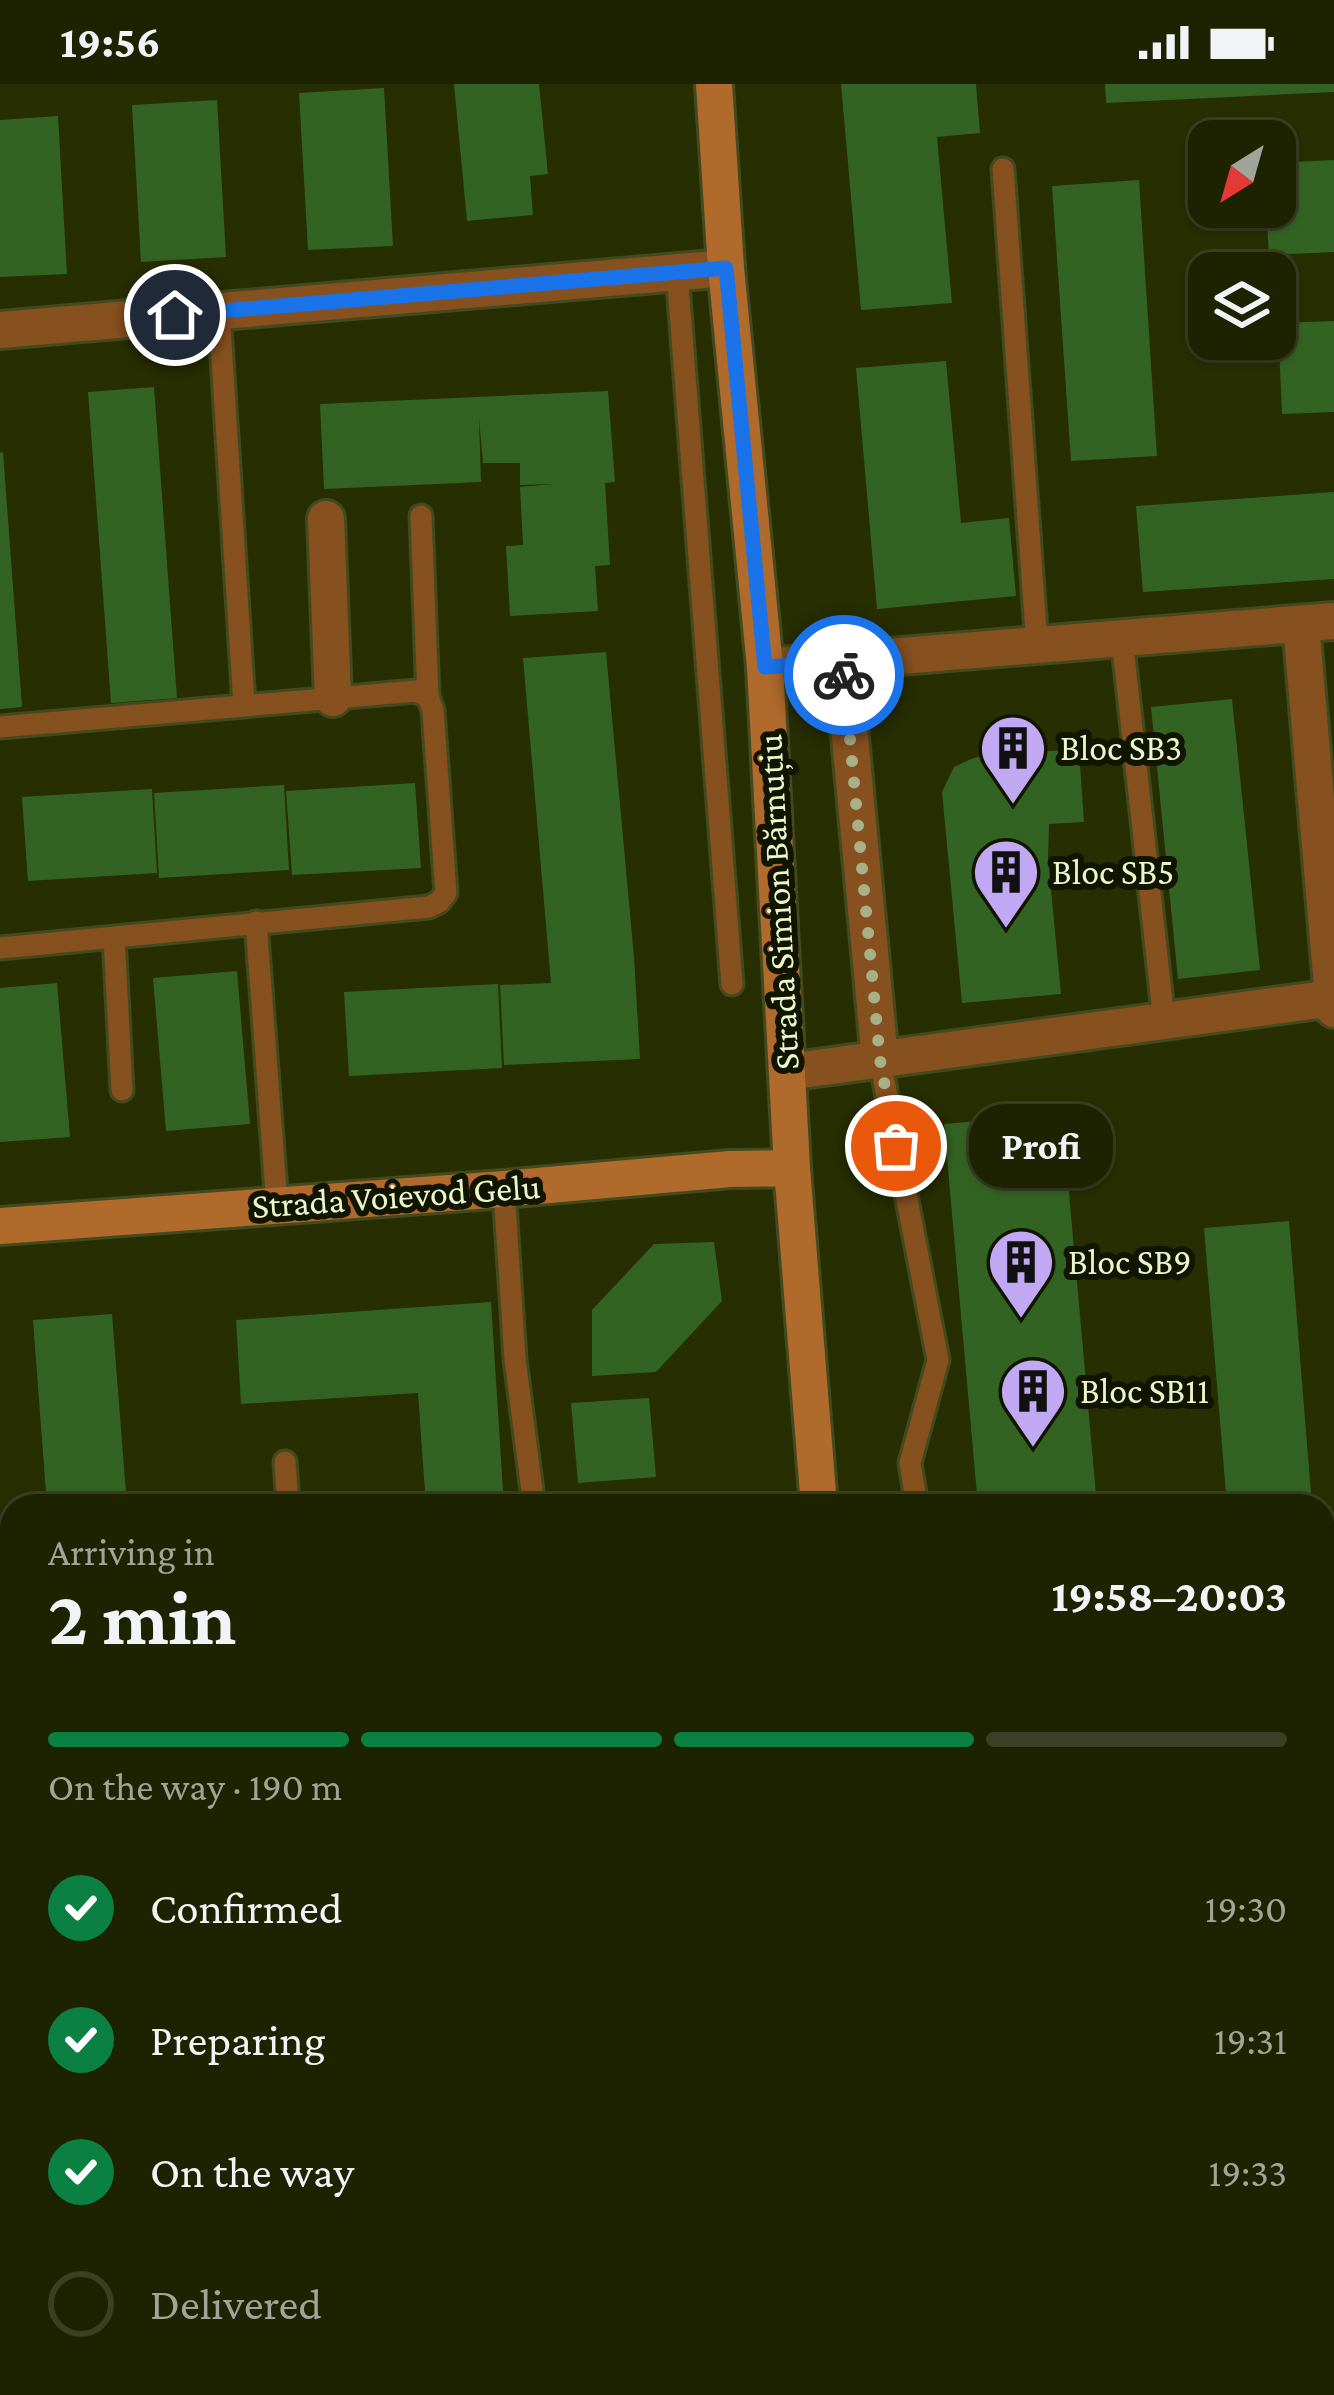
<!DOCTYPE html>
<meta charset="utf-8">
<style>
:root{--surface:#1d2201;--page:#252a0b;--text:#f1f3f6;--muted:#a0a499;--line:#3b3f23;--accent:#0b8043}
body{margin:0;font-family:"Crimson Pro",serif;background:var(--page);color:var(--text);height:100vh;display:flex;flex-direction:column;font-size:45px;white-space:nowrap}
*{box-sizing:border-box;margin:0}
p{font-size:39px;color:var(--muted)}
.icon{flex:none;width:66px;height:66px;fill:none;stroke:currentColor;stroke-width:2;stroke-linecap:round;stroke-linejoin:round}
.map{position:relative;flex:1;overflow:hidden}
.side{position:absolute;left:0px;top:1410px;width:1335px;height:903px;display:flex;flex-direction:column;background:var(--surface);border-radius:36px 36px 0 0;box-shadow:0 3px 9px #0004,0 0 0 3px var(--line)}
.side>*{flex:none}
.needle{width:78px;rotate:217deg}
.fabs{position:absolute;left:1188px;top:36px;display:grid;gap:24px}
.fabs a{display:grid;place-items:center;width:108px;height:108px;border-radius:24px;background:var(--surface);box-shadow:0 3px 9px #0004,0 0 0 3px var(--line);font-size:60px}
.pin{position:absolute;display:grid;place-items:center;width:102px;height:102px;color:#fff;margin:-51px;border:6px solid #fff;border-radius:50%;box-shadow:0 3px 12px #0007}
.courier{position:absolute;display:grid;place-items:center;width:120px;height:120px;margin:-60px;border:9px solid #1a73e8;border-radius:50%;background:#fff;color:#222;box-shadow:0 3px 15px #0007}
.bubble{position:absolute;height:84px;border-radius:36px;background:var(--surface);box-shadow:0 3px 9px #0004,0 0 0 3px var(--line);font-size:39px;font-weight:700;line-height:84px;text-align:center}
.overview em{font-style:normal;font-weight:700}
.overview div{display:flex;flex-direction:column-reverse}
.overview{display:flex;align-items:center;justify-content:space-between;height:204px;padding:0 48px}
h1{font-size:78px;font-weight:700;line-height:90px}
.bar{display:grid;grid-template-columns:repeat(4,1fr);gap:18px 12px;align-content:center;height:144px;padding:0 48px}
.bar i{height:15px;border-radius:9px;background:var(--line)}
.bar .on{background:var(--accent)}
.bar p{grid-column:span 4}
ol{padding:0 48px;list-style:none}
li{display:flex;align-items:center;gap:36px;height:132px}
li p{margin-inline-start:auto}
li .icon{padding:12px;border-radius:50%;background:var(--accent);color:#fff;stroke-width:4}
li:last-child{color:var(--muted)}
li i{width:66px;height:66px;border:6px solid var(--line);border-radius:50%}
.status{display:flex;justify-content:space-between;align-items:center;height:84px;padding:0 60px;background:var(--surface);direction:ltr}
.status svg{height:33px;fill:currentColor}
.map>svg:first-child{display:block}
.building{fill:#336323}
.lines{fill:none;stroke-linecap:round;stroke-linejoin:round}
.lane-casing{stroke:#434a1e;stroke-width:27}
.street-casing{stroke:#434a1e;stroke-width:42}
.secondary-casing{stroke:#434a1e;stroke-width:42}
.lane{stroke:#87501f;stroke-width:21}
.street{stroke:#87501f;stroke-width:36}
.secondary{stroke:#af6a2c;stroke-width:36}
.done{stroke:#a7b086;stroke-width:12;stroke-dasharray:0 21.6}
.route{stroke:#1a73e8;stroke-width:15}
.labels{text-anchor:middle;dominant-baseline:central;stroke-width:12;stroke-linejoin:round;paint-order:stroke}
.poi-label{font-size:36px;fill:#ecf6cd;stroke:#111500;text-anchor:start}
.street-label{font-size:36px;fill:#ecf6cd;stroke:#111500}
</style>
<div class="status"><b>19:56</b><svg viewBox="0 0 49 12"><path d="M0 12V9h3v3zM5 12V6h3v6zM10 12V3h3v9zM15 12V0h3v12zM26 1h20v11H26zM47 4h2v5h-2z"/></svg></div>
<div class="map">
<svg width="1334" height="2311" viewBox="0 0 1334 2311">
<rect width="100%" height="100%" fill="#272e01"/>
<path class="building" d="M454,0H539L548,90L530,92L533,131L467,137Z
M841,0H976L980,49L937,53L952,219L861,226Z
M1105,0H1334V8L1106,19Z
M384,4L393,162L308,166L299,9Z
M217,16L226,173L141,178L132,21Z
M58,32L67,190L0,193V36Z
M1334,76V168L1269,171L1266,123H1275V79Z
M1139,96L1157,372L1071,377L1052,102Z
M1334,237V328L1282,330L1278,239Z
M946,277L961,439L1009,434L1016,512L877,525L856,284Z
M154,303L177,614L111,619L88,308Z
M608,307L615,398L605,399L610,481L595,482L598,527L510,532L506,462L523,461L520,403L554,400L520,401V379H483L479,334L481,398L324,405L320,320Z
M3,368L22,623L0,625V369Z
M1334,408V495L1143,508L1136,422Z
M606,568L634,873L640,975L504,981L500,901L551,899L523,574Z
M1232,615L1260,886L1178,895L1151,623Z
M1079,666L1084,738L1049,740L1048,775L1061,910L962,919L942,708L954,683L971,675L992,669Z
M415,699L421,784L292,791L286,707Z
M284,701L289,786L159,794L154,709Z
M152,705L157,789L28,797L22,713Z
M237,887L250,1040L166,1047L153,894Z
M57,899L70,1053L0,1058V904Z
M498,900L502,984L349,992L344,908Z
M1062,1030L1097,1422H978L944,1040Z
M1289,1137L1312,1422H1227L1204,1144Z
M714,1158L722,1217L656,1288L592,1292V1226L654,1160Z
M491,1218L504,1422H426L418,1309L241,1320L236,1236Z
M112,1230L127,1422H47L33,1236Z
M649,1314L656,1393L578,1399L571,1319Z
M1323,1784H1334V1963L1323,1964Z
M98,2301H252L253,2311H99Z
M697,2301H762V2311H677L676,2303Z"/>
<g class="lines">
<g class="lane-casing">
<path id="lane" d="M1003,85L1037,561
M677,188L732,900
M219,227L244,621
M421,432L428,613
M1122,554L1164,937
M0,643L416,607L428,613L433,626L446,809L439,818L429,823L0,864
M256,838L277,1121
M114,853L122,1006
M880,976L938,1276L910,1379L917,1422
M504,1105L515,1275L534,1422
M285,1378L288,1422
M1323,1522H1334
M310,2301V2311
M525,2301V2311"/>
</g>
<g class="street-casing">
<path id="street" d="M0,246L726,184
M326,435L333,614
M1301,540L1334,925
M843,578L880,976
M765,583L1334,537
M787,988L1333,914
M1323,1695L1334,1693
M0,2237L6,2311"/>
</g>
<g class="secondary-casing">
<path id="secondary" d="M714,0L726,184L765,583L792,1084L819,1422
M0,1142L504,1105L730,1085L792,1084
M888,2301V2311"/>
</g>
<use href="#lane" class="lane"/>
<use href="#street" class="street"/>
<use href="#secondary" class="secondary"/>
</g>
<g class="lines">
<path class="done" d="M844,591L880,976L896,1062"/>
<path class="route" d="M175,231L726,184L765,583L843,578L844,591"/>
</g>
<defs>
<g id="building-pin" transform="scale(3.45)"><path d="M0 17L-7.5 6A9.5 9.5 0 1 1 7.5 6Z" fill="#c0a8f3" stroke="#111500"/><path d="M-4-6H4V6H1V3H-1V6H-4ZM-2.5-4.3h1.7v1.8h-1.7ZM.8-4.3h1.7v1.8H.8ZM-2.5-1h1.7V.8h-1.7ZM.8-1h1.7V.8H.8Z" fill="#111"/></g>
</defs>
<g fill-rule="evenodd">
<use href="#building-pin" x="1013" y="664"/>
<use href="#building-pin" x="1006" y="788"/>
<use href="#building-pin" x="1021" y="1178"/>
<use href="#building-pin" x="1033" y="1307"/>
</g>
<g class="labels">
<g class="poi-label">
<text x="1060" y="664">Bloc SB3</text>
<text x="1052" y="788">Bloc SB5</text>
<text x="1068" y="1178">Bloc SB9</text>
<text x="1080" y="1307">Bloc SB11</text>
</g>
<g class="street-label">
<text transform="translate(778 818) rotate(-93)">Strada Simion Bărnuțiu</text>
<text transform="translate(396 1112) rotate(-4)">Strada Voievod Gelu</text>
</g>
</g>
</svg>
<div class="fabs">
<a><svg class="needle" viewBox="-14 -14 28 28"><path d="M0-13l5 13h-10z" fill="#e53935"/><path d="M0 13l5-13h-10z" fill="#a0a499"/></svg></a>
<a><svg class="icon" aria-label="layers" viewBox="0 0 24 24"><path d="M12 4l9 5-9 5-9-5zM3 14l9 5 9-5"/></svg></a>
</div>
<div class="pin" style="left:896px;top:1062px;background:#ea580c"><svg class="icon" aria-label="bag" viewBox="0 0 24 24"><path d="M5 8h14l-1 12H6zM9 8a3 3 0 0 1 6 0"/></svg></div>
<div class="pin" style="left:175px;top:231px;background:#1f2937"><svg class="icon" aria-label="home" viewBox="0 0 24 24"><path d="M3 11l9-7 9 7M6 9v11h12V9"/></svg></div>
<div class="courier" style="left:844px;top:591px"><svg class="icon" aria-label="bike" viewBox="0 0 24 24"><circle cx="6" cy="16" r="4"/><circle cx="18" cy="16" r="4"/><path d="M6 16l4-8h5l3 8M10 8l3 8H6M13 5h3"/></svg></div>
<div class="bubble" style="left:969px;top:1020px;width:144px">Profi</div>
<section class="side">
<div class="overview"><div><h1>2 min</h1><p>Arriving in</p></div><em>19:58–20:03</em></div>
<div class="bar"><i class="on"></i><i class="on"></i><i class="on"></i><i></i><p>On the way · 190 m</p></div>
<ol>
<li><svg class="icon" aria-label="check" viewBox="0 0 24 24"><path d="M5 12l5 5 9-10"/></svg>Confirmed<p>19:30</p></li>
<li><svg class="icon" aria-label="check" viewBox="0 0 24 24"><path d="M5 12l5 5 9-10"/></svg>Preparing<p>19:31</p></li>
<li><svg class="icon" aria-label="check" viewBox="0 0 24 24"><path d="M5 12l5 5 9-10"/></svg>On the way<p>19:33</p></li>
<li><i></i>Delivered</li>
</ol>
</section>
</div>
